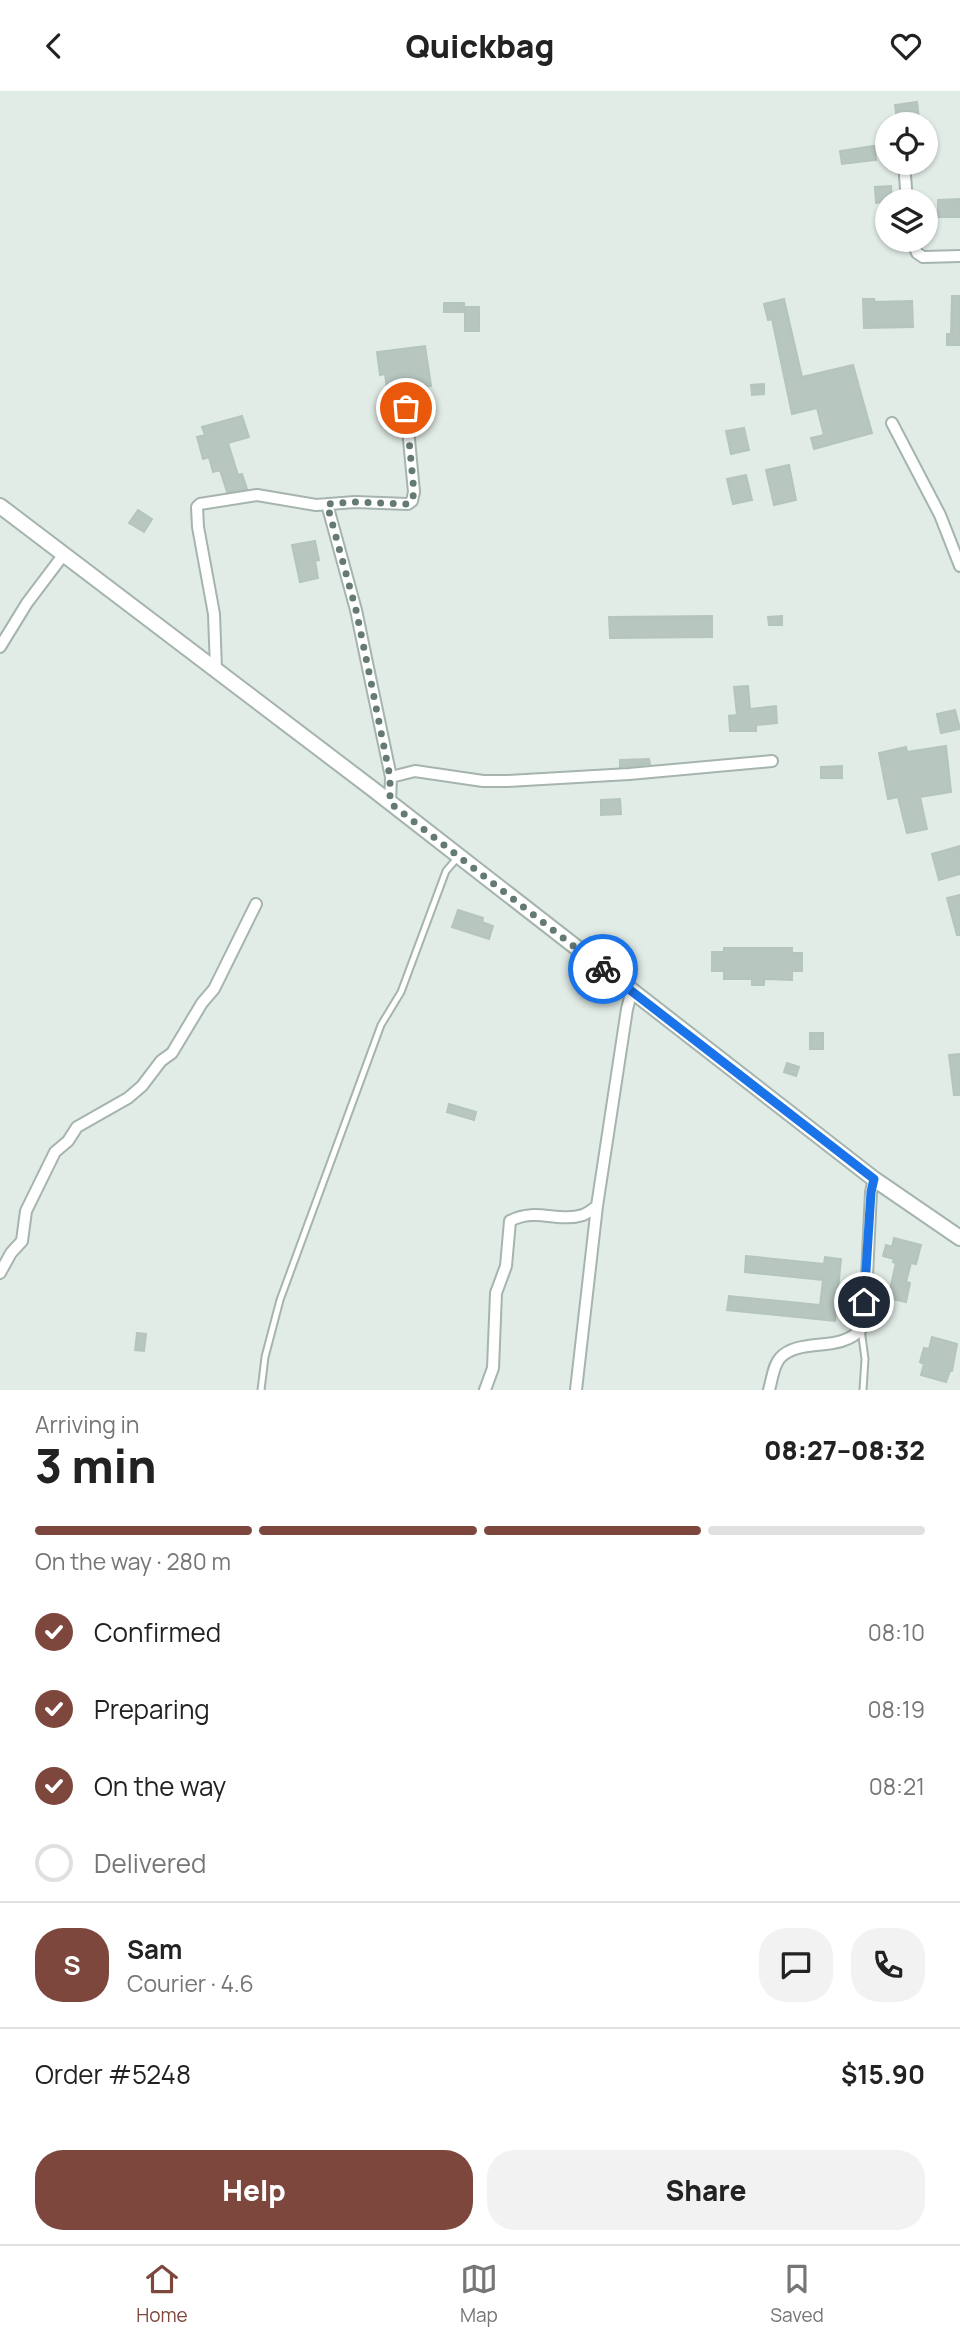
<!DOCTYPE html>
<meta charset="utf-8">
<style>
:root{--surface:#fff;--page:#f2f2f2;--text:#222;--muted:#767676;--line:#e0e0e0;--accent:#7e473d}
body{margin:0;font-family:Manrope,sans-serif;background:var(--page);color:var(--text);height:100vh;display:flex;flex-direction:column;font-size:26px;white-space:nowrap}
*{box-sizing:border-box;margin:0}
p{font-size:23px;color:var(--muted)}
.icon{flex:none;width:38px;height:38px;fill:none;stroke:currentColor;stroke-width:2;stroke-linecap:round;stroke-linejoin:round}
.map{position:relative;height:1299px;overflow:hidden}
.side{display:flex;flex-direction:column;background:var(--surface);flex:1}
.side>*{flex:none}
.buttons{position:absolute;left:875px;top:21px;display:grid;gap:14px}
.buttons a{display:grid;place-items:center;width:63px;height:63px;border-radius:50%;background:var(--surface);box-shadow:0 2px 5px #0004;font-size:35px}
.pin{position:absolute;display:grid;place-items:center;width:60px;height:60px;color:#fff;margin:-30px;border:4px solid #fff;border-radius:50%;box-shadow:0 2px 7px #0007}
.courier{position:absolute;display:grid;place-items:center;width:70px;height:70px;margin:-35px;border:5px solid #1a73e8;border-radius:50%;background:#fff;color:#222;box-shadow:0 2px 9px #0007}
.overview em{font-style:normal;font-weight:800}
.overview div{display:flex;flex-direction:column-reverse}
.overview{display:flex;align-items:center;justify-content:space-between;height:119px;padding:0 35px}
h1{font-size:46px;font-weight:800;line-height:52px}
.bar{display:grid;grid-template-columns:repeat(4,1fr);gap:10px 7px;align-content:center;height:84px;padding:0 35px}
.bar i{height:9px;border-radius:5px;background:var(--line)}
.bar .current{background:var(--accent)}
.bar p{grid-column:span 4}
.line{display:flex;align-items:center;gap:18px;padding:0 35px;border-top:2px solid var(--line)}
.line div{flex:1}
.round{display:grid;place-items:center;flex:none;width:74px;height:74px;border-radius:28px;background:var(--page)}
ol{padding:0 35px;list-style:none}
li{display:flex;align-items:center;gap:21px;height:77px}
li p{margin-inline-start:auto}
li .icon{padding:7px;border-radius:50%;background:var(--accent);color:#fff;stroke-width:4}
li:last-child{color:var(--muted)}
li i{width:38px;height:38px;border:4px solid var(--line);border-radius:50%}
.primary-button{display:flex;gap:14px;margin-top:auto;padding:14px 35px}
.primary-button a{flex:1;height:80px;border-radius:28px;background:var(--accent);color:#fff;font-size:28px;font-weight:800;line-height:80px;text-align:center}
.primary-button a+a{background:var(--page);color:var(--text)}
header{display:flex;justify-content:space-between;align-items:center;height:91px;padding:0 35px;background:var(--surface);font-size:32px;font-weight:800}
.tab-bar{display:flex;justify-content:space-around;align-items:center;height:98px;border-top:2px solid var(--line);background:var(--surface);font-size:19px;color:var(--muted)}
.tab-bar a{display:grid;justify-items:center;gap:4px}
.tab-bar .current{color:var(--accent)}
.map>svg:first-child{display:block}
.building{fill:#b7c6bf;stroke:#b4c5bd;stroke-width:2}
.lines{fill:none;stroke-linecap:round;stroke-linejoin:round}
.service-casing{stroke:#a5b4ad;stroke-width:9}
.minor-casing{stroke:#a5b4ad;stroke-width:14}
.tertiary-casing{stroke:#a5b4ad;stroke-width:18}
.service{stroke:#fff;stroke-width:5}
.minor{stroke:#fff;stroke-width:10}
.tertiary{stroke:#fff;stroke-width:14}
.done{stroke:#657a72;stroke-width:7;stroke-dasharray:0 12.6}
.route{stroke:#1a73e8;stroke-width:9}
</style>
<header><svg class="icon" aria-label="back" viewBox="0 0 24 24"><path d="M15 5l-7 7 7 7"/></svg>Quickbag<svg class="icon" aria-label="heart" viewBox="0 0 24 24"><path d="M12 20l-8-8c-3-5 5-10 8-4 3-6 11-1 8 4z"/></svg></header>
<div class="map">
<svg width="960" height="1299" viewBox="0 0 960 1299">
<rect width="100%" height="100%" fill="#e2ece6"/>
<path class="building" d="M917,11L919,27L897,30L895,14Z
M874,55L876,69L842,73L840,60Z
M891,95L892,110L876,112L875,96Z
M960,108V126H938V109Z
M952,205H960V254H947V243H951Z
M784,208L802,286L853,274L872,342L814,358L811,347L824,344L817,317L792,323L772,228L768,229L764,213Z
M863,208H874L875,211L912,210L913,236L864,237Z
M444,212H464V221H444Z
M465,216H479V240H465Z
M425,255L431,295L419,297L418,292L387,297L385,283L380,284L377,261Z
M764,293V303L752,304L751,294Z
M242,325L249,346L228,352L238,384L242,383L247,398L227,401L220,379L213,381L209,366L203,368L197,346L205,344L202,336Z
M744,337L749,359L731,363L726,340Z
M789,374L796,409L774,414L766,379Z
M746,384L752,409L733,413L727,388Z
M138,419L152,428L144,441L129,432Z
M315,450L319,469L315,470L318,487L300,491L292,454Z
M712,525V546L610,547L609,526Z
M782,525V534H769L768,526Z
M748,595L750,618L776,615L777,632L756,634V640H730L729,625L737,624L734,596Z
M955,619L960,638L941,642L937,623Z
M946,655L951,701L920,706L927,738L907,742L898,706L888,708L879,662L906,656L907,661Z
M649,668L650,673L620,676V669Z
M842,675V687H821V676Z
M620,708L621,723L601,724V709Z
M960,755V783L939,789L932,763Z
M960,804V844H957L947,807Z
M458,819L483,827L482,831L493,835L489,848L452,836Z
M724,857H792V862H802V880H792V889L764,888V894H752V888H724V880H712V861H724Z
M810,942H823V958H810Z
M960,963V1004H954L949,964Z
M787,972L799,976L796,985L784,981Z
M449,1013L476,1021L474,1029L447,1021Z
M894,1147L921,1154L916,1173L911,1172L906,1191L910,1192L906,1211L888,1207L896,1172L893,1171L894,1168L883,1165L886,1154L892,1156Z
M746,1165L824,1173L825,1166L841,1168L835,1230L727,1219L729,1205L820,1214L823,1189L745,1181Z
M137,1242L146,1243L144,1260L135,1259Z
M932,1246L957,1253L952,1280H950L946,1291L921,1284L924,1273L920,1271L924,1257L929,1258Z"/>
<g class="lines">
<g class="service-casing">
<path id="service" d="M861,1238L865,1268L863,1299
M261,1299L265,1266L280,1209L381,934L401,901L446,780L459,765"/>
</g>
<g class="minor-casing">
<path id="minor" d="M904,72L907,110
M912,149L917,162L923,166L960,165
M892,332L940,424L960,475
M327,413L356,519L371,591L391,686L390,712
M0,556L27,512L64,463
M216,578L214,523L198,436L197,416L200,413L257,404L316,414L355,411L408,413L412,410L414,401L406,317
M391,686L415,680L483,690H507L629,683L772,670
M0,1182L11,1162L22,1150L26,1120L55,1061L68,1050L77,1036L128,1007L142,995L161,970L172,962L202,912L214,898L256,813
M485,1299L493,1277L496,1202L506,1175L510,1130C536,1116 558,1132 583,1124C588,1122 593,1118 597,1115L627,918L632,899
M576,1299L597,1115
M769,1299C772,1289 773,1275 780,1267C799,1246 841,1262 861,1238L867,1185L871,1101L874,1088"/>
</g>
<g class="tertiary-casing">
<path id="tertiary" d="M0,415L374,699L874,1088L960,1147"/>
</g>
<use href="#service" class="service"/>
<use href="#minor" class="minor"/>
<use href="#tertiary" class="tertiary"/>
</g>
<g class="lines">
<path class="done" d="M406,317L414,401L412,410L408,413L355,411L327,413L356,519L371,591L390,686V712L603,878"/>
<path class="route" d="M603,878L874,1088L871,1101L864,1211"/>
</g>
</svg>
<div class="buttons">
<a><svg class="icon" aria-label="locate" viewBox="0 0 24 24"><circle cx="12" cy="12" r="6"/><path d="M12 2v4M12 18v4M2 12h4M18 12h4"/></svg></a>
<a><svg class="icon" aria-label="layers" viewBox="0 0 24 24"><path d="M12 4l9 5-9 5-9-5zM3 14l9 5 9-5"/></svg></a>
</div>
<div class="pin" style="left:406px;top:317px;background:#ea580c"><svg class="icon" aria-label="bag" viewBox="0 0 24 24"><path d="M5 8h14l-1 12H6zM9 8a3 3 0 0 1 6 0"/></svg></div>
<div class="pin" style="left:864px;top:1211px;background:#1f2937"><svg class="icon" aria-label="home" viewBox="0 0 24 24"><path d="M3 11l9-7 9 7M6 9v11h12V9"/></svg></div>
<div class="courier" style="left:603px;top:878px"><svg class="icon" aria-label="bike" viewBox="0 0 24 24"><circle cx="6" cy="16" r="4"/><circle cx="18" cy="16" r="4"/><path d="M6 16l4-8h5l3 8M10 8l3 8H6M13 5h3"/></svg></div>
</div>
<section class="side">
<div class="overview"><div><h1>3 min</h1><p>Arriving in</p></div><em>08:27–08:32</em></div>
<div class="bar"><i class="current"></i><i class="current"></i><i class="current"></i><i></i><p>On the way · 280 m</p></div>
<ol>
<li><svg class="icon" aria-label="check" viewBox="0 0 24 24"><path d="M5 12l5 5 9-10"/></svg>Confirmed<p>08:10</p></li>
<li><svg class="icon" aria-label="check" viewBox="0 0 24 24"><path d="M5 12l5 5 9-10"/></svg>Preparing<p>08:19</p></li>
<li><svg class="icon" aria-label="check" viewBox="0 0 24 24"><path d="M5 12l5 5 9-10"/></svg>On the way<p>08:21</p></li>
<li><i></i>Delivered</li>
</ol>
<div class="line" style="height:126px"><b class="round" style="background:var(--accent);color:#fff">S</b><div><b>Sam</b><p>Courier · 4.6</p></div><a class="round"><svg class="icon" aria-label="chat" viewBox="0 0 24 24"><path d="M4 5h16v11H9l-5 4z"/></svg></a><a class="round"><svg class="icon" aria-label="phone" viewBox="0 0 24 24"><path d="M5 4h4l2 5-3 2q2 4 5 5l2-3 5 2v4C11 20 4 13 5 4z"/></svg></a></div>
<div class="line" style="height:91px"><div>Order #5248</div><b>$15.90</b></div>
<div class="primary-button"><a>Help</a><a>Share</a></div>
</section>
<nav class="tab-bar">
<a class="current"><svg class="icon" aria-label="home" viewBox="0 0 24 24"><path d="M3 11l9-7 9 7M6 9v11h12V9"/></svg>Home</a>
<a><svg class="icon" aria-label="map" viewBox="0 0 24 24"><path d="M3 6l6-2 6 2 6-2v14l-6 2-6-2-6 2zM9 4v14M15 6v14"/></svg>Map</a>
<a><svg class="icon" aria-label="saved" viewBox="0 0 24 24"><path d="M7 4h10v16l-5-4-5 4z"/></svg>Saved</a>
</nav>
